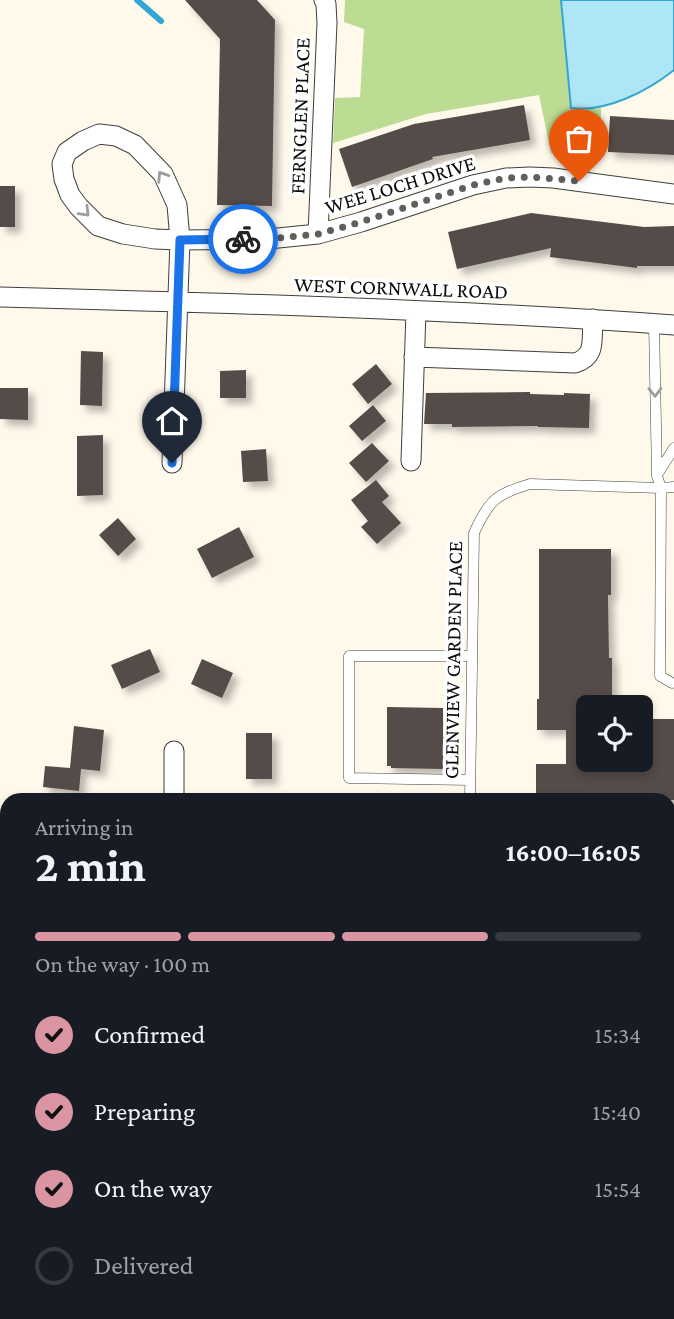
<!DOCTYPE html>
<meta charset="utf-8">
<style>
:root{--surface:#171b24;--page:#242831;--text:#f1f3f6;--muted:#9ea1a6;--line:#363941;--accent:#db94a2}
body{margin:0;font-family:"Crimson Pro",serif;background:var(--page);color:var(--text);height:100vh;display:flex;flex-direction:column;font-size:26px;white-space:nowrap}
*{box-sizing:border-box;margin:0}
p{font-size:23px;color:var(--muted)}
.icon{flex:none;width:38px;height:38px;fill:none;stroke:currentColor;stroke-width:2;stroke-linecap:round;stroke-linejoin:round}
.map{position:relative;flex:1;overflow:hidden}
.details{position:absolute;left:0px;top:793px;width:676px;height:527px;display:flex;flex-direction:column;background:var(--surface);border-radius:21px 21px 0 0;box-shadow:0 4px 10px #0003}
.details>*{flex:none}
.controls{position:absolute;left:576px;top:695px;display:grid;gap:14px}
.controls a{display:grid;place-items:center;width:77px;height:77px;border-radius:10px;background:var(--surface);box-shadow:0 4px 10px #0003;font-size:35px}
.pin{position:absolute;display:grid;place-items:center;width:60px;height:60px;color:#fff;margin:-72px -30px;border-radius:50% 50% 50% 0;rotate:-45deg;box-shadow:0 0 7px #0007}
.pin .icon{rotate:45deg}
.courier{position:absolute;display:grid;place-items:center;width:70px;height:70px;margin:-35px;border:5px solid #1a73e8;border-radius:50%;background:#fff;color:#222;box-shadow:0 2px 9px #0007}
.overview em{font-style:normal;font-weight:700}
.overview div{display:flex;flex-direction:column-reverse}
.overview{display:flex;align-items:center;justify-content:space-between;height:119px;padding:0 35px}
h1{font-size:46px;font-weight:700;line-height:52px}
.bar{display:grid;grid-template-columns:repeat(4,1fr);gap:10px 7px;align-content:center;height:84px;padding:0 35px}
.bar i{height:9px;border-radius:5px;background:var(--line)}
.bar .active{background:var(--accent)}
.bar p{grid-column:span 4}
ol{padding:0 35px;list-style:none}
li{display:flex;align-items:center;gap:21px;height:77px}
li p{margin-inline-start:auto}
li .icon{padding:7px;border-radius:50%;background:var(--accent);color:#111;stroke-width:4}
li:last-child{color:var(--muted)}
li i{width:38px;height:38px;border:4px solid var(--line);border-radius:50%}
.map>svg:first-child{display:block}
.forest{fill:#bddc93}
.water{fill:#aee6f8;stroke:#33a6d2;stroke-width:2}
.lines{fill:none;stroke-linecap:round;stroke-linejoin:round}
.stream{stroke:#33a6d2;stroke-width:6}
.building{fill:#554c48;filter:url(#shadow)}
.service-casing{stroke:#3f3f3f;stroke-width:11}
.minor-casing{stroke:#3f3f3f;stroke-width:21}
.service{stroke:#fff;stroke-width:10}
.minor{stroke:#fff;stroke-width:19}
.oneway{stroke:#9e9e9e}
.done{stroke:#615f5a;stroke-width:7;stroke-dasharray:0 12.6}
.route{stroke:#1a73e8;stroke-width:9}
.labels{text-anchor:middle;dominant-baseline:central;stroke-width:7;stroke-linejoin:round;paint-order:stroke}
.street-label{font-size:21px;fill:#0c0c0c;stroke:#fff}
</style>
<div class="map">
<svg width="674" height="1319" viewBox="0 0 674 1319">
<defs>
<filter id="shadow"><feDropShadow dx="6" dy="6" stdDeviation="3.5" flood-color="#0004"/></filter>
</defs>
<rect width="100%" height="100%" fill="#fff9ec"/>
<path class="forest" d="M345,0H561L571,108L583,110L601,108L600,156L551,153L539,95L426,114L333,143L335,98L360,97L364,29L344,22Z"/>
<path class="water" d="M561,0H674V70C648,91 605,113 571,108Z"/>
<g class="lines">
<path class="stream" d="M137,0L161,21"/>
</g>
<path class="building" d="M185,0H257L275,20L272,206L217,205L220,39Z
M524,105L530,140L432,157L433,159L352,187L339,149L414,124Z
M610,116L674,120V155L608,152Z
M0,186H15V227H0Z
M531,213L644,227L674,226V266H637V268L550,257L551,248L457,269L448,232Z
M81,351L103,352L102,406L80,405Z
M376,364L392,384L368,404L352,384Z
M246,370V398H220V371Z
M0,388H28V420L0,419Z
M530,392V394L564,395V393L590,394L589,428L538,427V426L452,427V424H424L426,393Z
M373,405L386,421L362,441L349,426Z
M103,435V495L77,496V436Z
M372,443L389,461L366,482L349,463Z
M266,449L268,481L243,482L241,451Z
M376,480L389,496L382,502L401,523L377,544L361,527L368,521L351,500Z
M118,518L136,539L118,556L99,535Z
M239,527L254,557L212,578L197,549Z
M539,549H611V595H608L609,658H612V707H588V760H640V719H674V800H657V794L605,793V800H545V798H536V764H566V730H537V699H539Z
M150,649L160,672L122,689L111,665Z
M202,659L233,673L222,698L191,684Z
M387,707L443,708V769L391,768V766H387Z
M74,726L104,730L100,771L81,769L79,791L43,787L45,766L70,768Z
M246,733H272V779H246Z"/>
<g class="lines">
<g class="service-casing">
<path id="service" d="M657,475L674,448
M672,683L660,676L661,488L674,487
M470,780L349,778V656H472
M470,800L474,533C489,500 496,494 530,484L661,488L657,476L654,324
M668,978H674
M668,1004H674
M497,1319V1312"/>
</g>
<g class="minor-casing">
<path id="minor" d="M318,234L327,23L326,4L324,0
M0,297C225,303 450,309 674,325
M414,357L575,363C597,356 591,340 593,319
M411,461L416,311
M172,463L180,240L177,205L163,174L135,145L116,136L99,134L83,141L67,152L62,164L64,179L70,195L79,207L98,226L123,234L155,239L180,240L268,239L318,234L361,222L473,185L506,178L530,177L553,178L674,194
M174,800V751
M0,944H7
M0,1249H7
M140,1319L141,1312"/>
</g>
<use href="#service" class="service"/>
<use href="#minor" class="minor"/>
</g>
<defs><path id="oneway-chevron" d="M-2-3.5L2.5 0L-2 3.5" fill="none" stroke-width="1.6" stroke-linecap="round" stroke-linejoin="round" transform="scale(1.75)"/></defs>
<g class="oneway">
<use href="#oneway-chevron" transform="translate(162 176) rotate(-123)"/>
<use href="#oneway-chevron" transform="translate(85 212) rotate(46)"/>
<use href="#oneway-chevron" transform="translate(655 392) rotate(89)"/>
</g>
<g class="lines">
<path class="done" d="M243,239H268L318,234L361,222L473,185L506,178L530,177L579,181"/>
<path class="route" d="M172,463L180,240L243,239"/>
</g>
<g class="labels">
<g class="street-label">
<text transform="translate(300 116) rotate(-88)">FERNGLEN PLACE</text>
<text transform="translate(400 185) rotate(-17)">WEE LOCH DRIVE</text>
<text transform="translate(401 288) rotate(2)">WEST CORNWALL ROAD</text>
<text transform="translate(453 660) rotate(-89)">GLENVIEW GARDEN PLACE</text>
</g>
</g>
</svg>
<div class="controls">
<a><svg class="icon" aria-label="locate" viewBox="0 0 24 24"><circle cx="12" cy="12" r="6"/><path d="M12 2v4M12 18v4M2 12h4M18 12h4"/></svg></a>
</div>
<div class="pin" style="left:579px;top:181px;background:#ea580c"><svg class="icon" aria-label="bag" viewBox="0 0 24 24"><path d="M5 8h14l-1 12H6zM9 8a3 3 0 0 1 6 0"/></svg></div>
<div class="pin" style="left:172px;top:463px;background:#1f2937"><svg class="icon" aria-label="home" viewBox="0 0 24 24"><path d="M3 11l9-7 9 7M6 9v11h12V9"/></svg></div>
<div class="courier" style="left:243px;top:239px"><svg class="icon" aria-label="bike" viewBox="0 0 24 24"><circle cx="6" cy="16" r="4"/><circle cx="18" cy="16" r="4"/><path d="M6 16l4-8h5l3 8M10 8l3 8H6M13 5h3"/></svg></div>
<section class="details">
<div class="overview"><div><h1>2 min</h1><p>Arriving in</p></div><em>16:00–16:05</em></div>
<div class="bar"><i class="active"></i><i class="active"></i><i class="active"></i><i></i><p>On the way · 100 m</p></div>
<ol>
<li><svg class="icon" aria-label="check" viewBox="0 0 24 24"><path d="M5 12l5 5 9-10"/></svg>Confirmed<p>15:34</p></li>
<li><svg class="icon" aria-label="check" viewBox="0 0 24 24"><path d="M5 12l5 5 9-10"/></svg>Preparing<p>15:40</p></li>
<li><svg class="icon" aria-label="check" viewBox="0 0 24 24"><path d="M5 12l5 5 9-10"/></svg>On the way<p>15:54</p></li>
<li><i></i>Delivered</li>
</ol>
</section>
</div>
